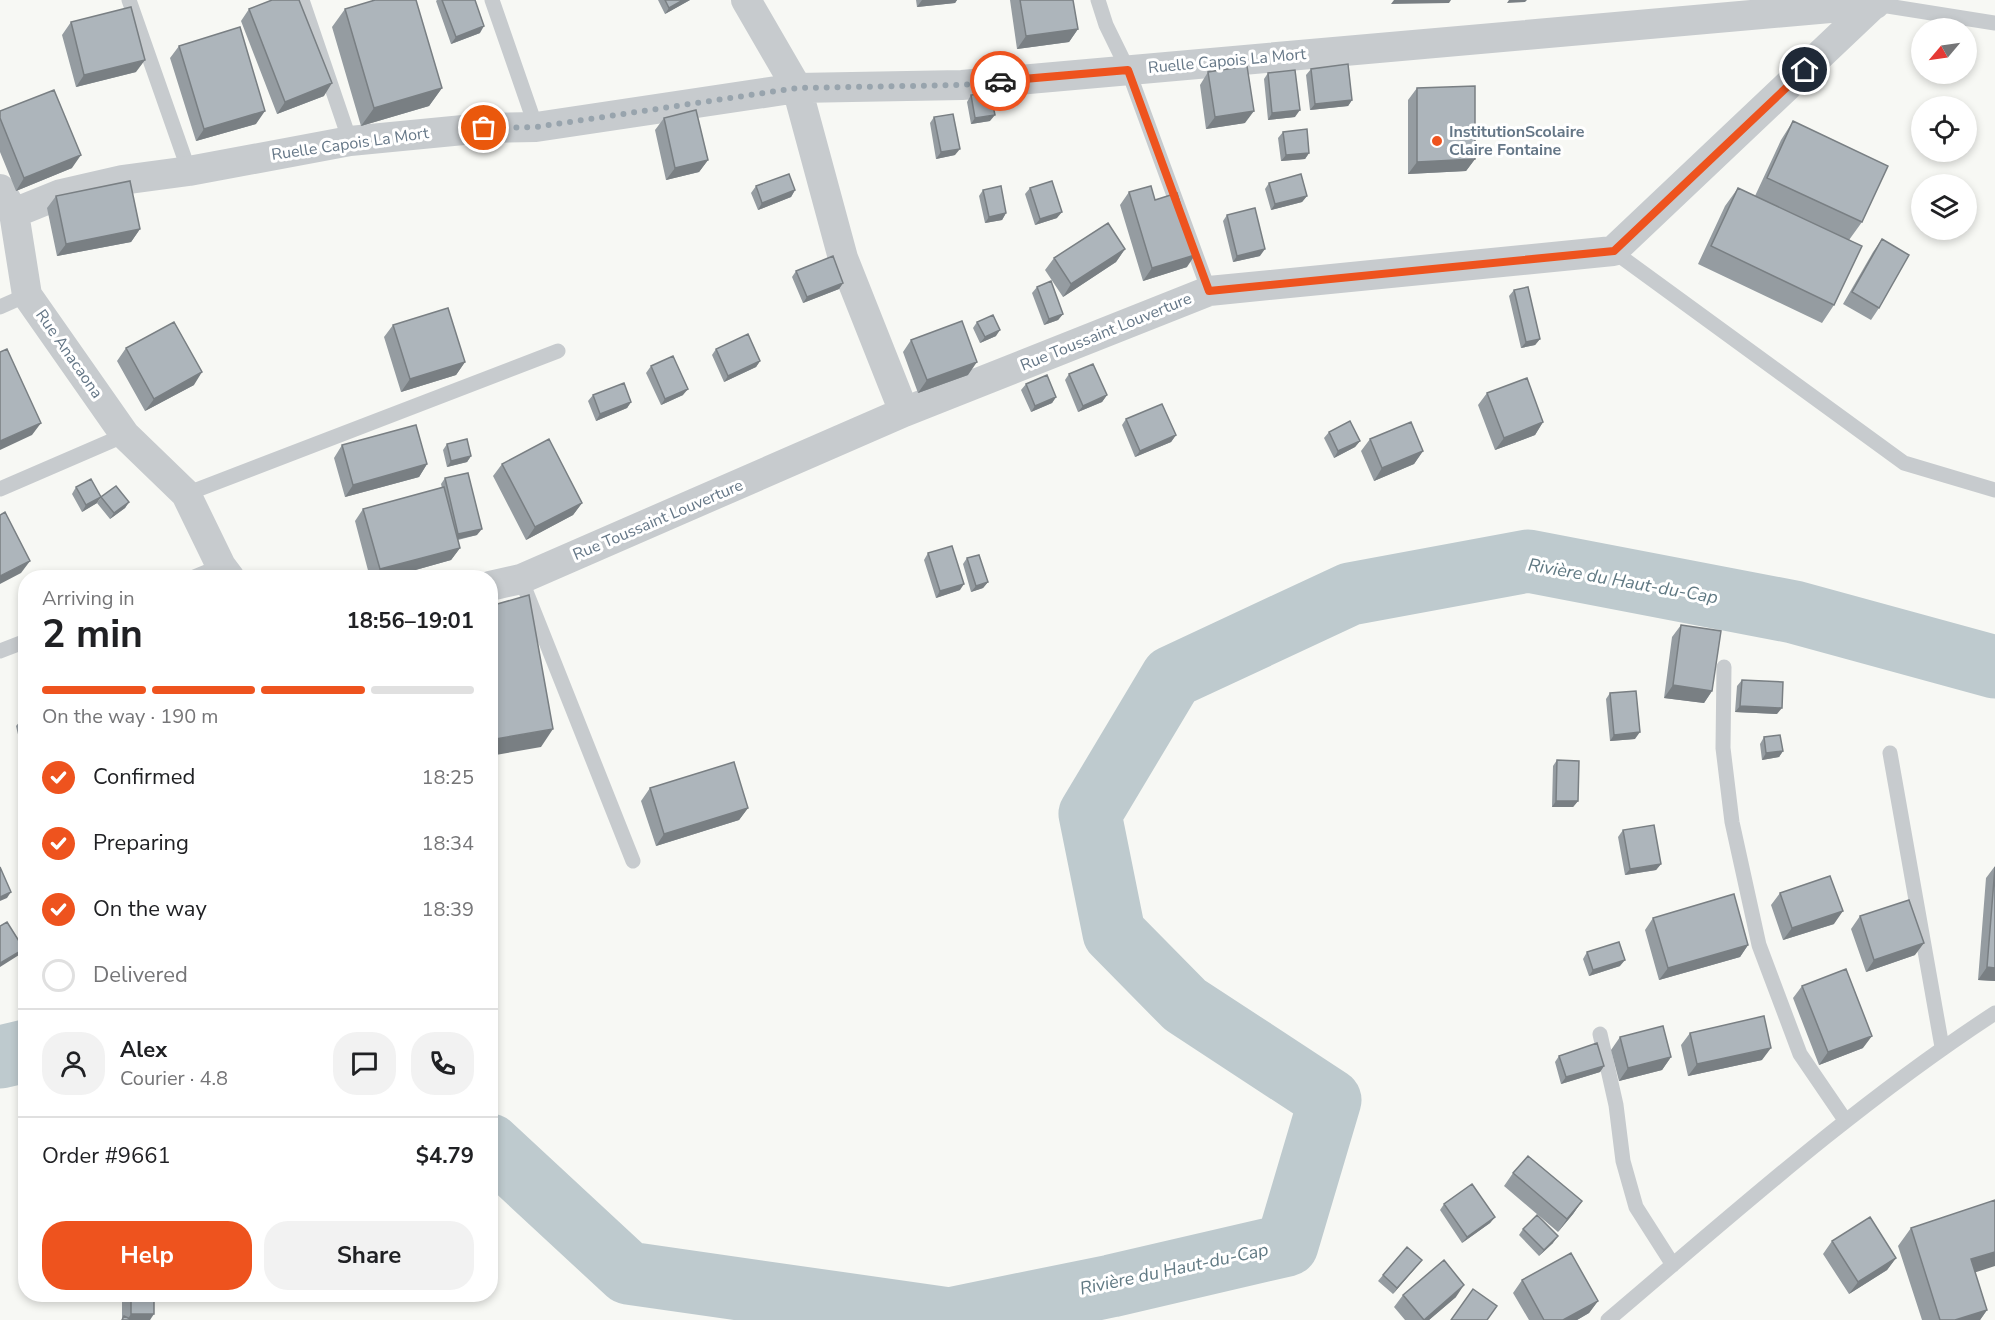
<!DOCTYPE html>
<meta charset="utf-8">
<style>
:root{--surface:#fff;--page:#f2f2f2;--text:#202124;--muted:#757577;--line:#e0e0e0;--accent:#ee531e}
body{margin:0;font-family:"Nunito Sans",sans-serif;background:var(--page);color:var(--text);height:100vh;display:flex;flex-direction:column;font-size:22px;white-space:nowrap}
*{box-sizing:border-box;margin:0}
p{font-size:20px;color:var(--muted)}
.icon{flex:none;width:33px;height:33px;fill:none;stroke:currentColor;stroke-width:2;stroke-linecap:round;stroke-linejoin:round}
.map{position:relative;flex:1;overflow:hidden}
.details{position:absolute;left:18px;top:570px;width:480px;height:732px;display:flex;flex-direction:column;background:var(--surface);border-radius:24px;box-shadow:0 3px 9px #0003}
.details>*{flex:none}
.needle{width:39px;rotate:241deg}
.tools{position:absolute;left:1911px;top:18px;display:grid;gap:12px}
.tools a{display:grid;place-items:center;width:66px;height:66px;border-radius:50%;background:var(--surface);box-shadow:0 3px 9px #0003;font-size:30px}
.pin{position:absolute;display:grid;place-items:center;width:51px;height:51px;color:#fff;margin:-26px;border:3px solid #fff;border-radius:50%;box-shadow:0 2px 6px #0007}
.courier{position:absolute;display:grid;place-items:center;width:60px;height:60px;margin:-30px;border:4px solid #ee531e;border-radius:50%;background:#fff;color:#222;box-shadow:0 2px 8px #0007}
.summary em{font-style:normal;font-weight:700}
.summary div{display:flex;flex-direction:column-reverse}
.summary{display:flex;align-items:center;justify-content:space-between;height:102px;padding:0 24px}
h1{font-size:39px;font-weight:700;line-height:45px}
.bar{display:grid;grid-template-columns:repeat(4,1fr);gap:9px 6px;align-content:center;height:72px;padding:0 24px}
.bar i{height:8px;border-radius:4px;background:var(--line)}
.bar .on{background:var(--accent)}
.bar p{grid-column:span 4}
.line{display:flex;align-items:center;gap:15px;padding:0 24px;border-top:2px solid var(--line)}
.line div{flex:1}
.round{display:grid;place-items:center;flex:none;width:63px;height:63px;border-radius:24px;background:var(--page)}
ol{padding:0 24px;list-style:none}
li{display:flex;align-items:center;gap:18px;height:66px}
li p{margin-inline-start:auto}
li .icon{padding:6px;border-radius:50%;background:var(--accent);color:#fff;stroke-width:4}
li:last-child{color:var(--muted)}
li i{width:33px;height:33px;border:3px solid var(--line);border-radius:50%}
.button{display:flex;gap:12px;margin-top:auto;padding:12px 24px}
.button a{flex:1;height:69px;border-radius:24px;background:var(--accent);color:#fff;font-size:24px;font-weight:700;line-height:69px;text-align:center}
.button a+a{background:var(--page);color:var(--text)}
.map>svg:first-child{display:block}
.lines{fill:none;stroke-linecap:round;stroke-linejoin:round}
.river{stroke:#becace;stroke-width:63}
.lane{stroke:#c7cbce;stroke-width:15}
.street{stroke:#c7cbce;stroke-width:30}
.wall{fill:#959ca1}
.shaded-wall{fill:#797f83}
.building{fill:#adb5bb;stroke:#797f83;stroke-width:1.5}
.done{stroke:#98a4ad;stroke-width:6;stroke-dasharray:0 10.8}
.route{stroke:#ee531e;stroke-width:8}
.poi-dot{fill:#ee531e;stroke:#fff;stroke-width:2}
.labels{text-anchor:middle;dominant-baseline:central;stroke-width:6;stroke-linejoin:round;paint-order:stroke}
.street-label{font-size:16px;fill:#657787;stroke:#fff}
.poi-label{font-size:16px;font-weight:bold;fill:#657787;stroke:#fff;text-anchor:start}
.water-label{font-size:18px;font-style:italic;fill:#607983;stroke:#fff}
</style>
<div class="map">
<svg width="1995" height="1320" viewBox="0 0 1995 1320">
<rect width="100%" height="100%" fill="#f7f8f4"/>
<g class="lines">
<path class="river" d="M0,1057L26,1051
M490,1145L628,1273L949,1319L1111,1286L1287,1245L1330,1100L1185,1005L1114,933L1090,814L1172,677L1350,594L1528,561L1794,612L1995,667"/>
<path class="lane" d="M129,0L189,171
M302,0L350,141
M492,0L536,127
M1098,0L1106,25L1128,70L1209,291
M1875,4L1995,23
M1613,251L1904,463L1995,490
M0,307L27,295
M0,489L125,435
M186,494L558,351
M192,578L221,566
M521,579L633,861
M0,651L26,641
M1724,667L1723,748L1732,822L1759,945L1800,1054L1845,1120
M1890,753L1942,1047
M1600,1034L1616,1105L1623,1161L1636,1207L1673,1265
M1608,1320C1733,1214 1857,1103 1995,1013"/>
<path class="street" d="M746,0L797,88L843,258L904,412
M0,189L14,213L27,295L125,435L186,494L221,566L230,578
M14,213L61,194L122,180L189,171L350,141L484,128L536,127L797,88L962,85L1875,4
M490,586L521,579L904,412L1209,291L1613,251L1878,0"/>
</g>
<path class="wall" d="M437,0H475L480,33L451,44L436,1Z
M658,0H690L665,14Z
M916,0H957L955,3L917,7Z
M1010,0H1073L1078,29L1069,42L1017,49Z
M249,9L324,96L277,114L241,21Z
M345,9L442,88L429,106L361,126L332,27Z
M71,22L136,72L76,87L62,35Z
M179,46L256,124L196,141L170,58Z
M1311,69L1352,100L1348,106L1310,110L1306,75Z
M1208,72L1245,123L1206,129L1200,85Z
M1268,73L1295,117L1268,120L1264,79Z
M1417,88L1475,159L1466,171L1408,174V100Z
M971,95L990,121L971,124L967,102Z
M0,111L72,168L16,191L0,152Z
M934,117L955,155L936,159L930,123Z
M664,118L708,160L699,172L666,180L655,130Z
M1793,121L1862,222L1849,240L1834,305L1822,323L1698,264L1725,206L1738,188L1755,196L1781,140Z
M1283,132L1309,153L1305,159L1281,161L1278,138Z
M1269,183L1307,196L1302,202L1271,210L1265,189Z
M756,186L795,190L791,197L758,210L751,193Z
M1030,188L1057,218L1035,225L1025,194Z
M983,190L1006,213L1002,220L985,223L979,196Z
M1129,192L1155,200L1187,267L1143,281L1120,205Z
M56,196L140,229L131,242L57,256L47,208Z
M1227,215L1260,256L1233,262L1223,221Z
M1882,239L1879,308L1871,320L1843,304L1873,252Z
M1125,249L1116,262L1063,297L1045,270L1054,258Z
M796,271L843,283L839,289L803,303L792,277Z
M1037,287L1063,314L1058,320L1044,325L1032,293Z
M1514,290L1540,339L1535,345L1521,348L1509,296Z
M977,322L996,336L980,343L973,328Z
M393,325L465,362L456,375L401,392L384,337Z
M911,340L968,375L918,393L903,352Z
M126,348L194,385L145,411L117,361Z
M716,349L760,361L756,367L724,382L712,355Z
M651,366L683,395L661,405L646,373Z
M1069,374L1107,395L1102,402L1078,412L1065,380Z
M1026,384L1056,397L1052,403L1031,412L1021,390Z
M1487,393L1543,422L1535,435L1495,450L1478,405Z
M593,395L631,402L627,408L596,421L588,401Z
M1126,419L1176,435L1171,442L1135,457L1122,425Z
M1329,432L1360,441L1355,447L1334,458L1324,438Z
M1370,439L1423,451L1414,464L1374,481L1361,451Z
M447,444L471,456L467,462L447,467L443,450Z
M342,445L427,464L419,477L345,497L334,458Z
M502,464L582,503L573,515L526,540L493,476Z
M445,478L477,535L458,540L460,548L451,560L387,578H370L355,521L363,509L442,488L441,484Z
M76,487L97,503L82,512L72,494Z
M101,497L129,502L125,508L110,519L97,503Z
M928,553L960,590L936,598L924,560Z
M967,558L988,582L983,588L971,592L963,564Z
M1681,625L1712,691L1704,703L1664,698L1672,637Z
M1742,680L1777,714L1735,712L1737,686Z
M1610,693L1635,739L1610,741L1606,699Z
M26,719V756H23L16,726L21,720Z
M1764,737L1783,751L1779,757L1762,760L1760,744Z
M1557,760L1578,801L1573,807H1552L1553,766Z
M650,788L748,808L739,820L656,846L641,801Z
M1623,830L1661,864L1656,870L1625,875L1618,837Z
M1995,866V981L1978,980L1986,878Z
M1780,893L1834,924L1783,940L1771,905Z
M1860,916L1915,955L1866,972L1851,929Z
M1653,918L1748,945L1740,957L1659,980L1645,930Z
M1587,952L1620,966L1589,976L1583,959Z
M1802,986L1863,1048L1819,1065L1793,998Z
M1690,1033L1762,1060L1688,1076L1681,1045Z
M1620,1037L1671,1057L1662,1070L1619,1081L1611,1050Z
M1559,1056L1604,1066L1600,1072L1561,1084L1555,1062Z
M1513,1173L1582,1201L1573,1214L1558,1232L1504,1186Z
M1444,1204L1495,1217L1490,1223L1462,1243L1440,1210Z
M1911,1228L1975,1272L1987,1310L1980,1320H1922L1898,1246Z
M1523,1229L1553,1243L1539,1256L1519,1235Z
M1832,1241L1896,1258L1887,1270L1849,1294L1823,1254Z
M1417,1266L1393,1294L1378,1281L1383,1275Z
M1522,1280L1598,1301L1589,1313L1577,1320H1529L1513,1293Z
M122,1294H154L150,1320H122Z
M1403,1295L1456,1297L1429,1320H1405L1394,1307Z"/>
<path class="shaded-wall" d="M683,0H690L665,14L669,8Z
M922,0H957L955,3L917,7Z
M1394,0H1451L1449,3L1391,4Z
M1509,0H1527L1525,2L1507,3Z
M484,26L480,33L451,44L456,37Z
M1078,29L1069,42L1017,49L1026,36Z
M145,60L136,72L76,87L84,75Z
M332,83L324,96L277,114L285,102Z
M442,88L429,106L361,126L374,108Z
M1352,100L1348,106L1310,110L1315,104Z
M1300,110L1295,117L1268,120L1272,113Z
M265,111L256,124L196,141L204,129Z
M1254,111L1245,123L1206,129L1215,117Z
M995,115L990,121L971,124L975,118Z
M960,149L955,155L936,159L941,152Z
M1309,153L1305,159L1281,161L1286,155Z
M81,155L72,168L16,191L24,178Z
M1475,159L1466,171L1408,174L1417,162Z
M708,160L699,172L666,180L675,168Z
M795,190L791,197L758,210L762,203Z
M1307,196L1302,202L1271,210L1275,204Z
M1062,212L1057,218L1035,225L1040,219Z
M1006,213L1002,220L985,223L989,217Z
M140,229L131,242L57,256L66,244Z
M1125,249L1116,262L1063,297L1071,284Z
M1265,249L1260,256L1233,262L1237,256Z
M1195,255L1187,267L1143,281L1152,268Z
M843,283L839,289L803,303L807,297Z
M1063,314L1058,320L1044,325L1049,319Z
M1000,330L996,336L980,343L985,337Z
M1540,339L1535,345L1521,348L1526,342Z
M760,361L756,367L724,382L728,376Z
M465,362L456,375L401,392L410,379Z
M977,362L968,375L918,393L927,380Z
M202,372L194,385L145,411L154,399Z
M688,389L683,395L661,405L665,399Z
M1107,395L1102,402L1078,412L1083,406Z
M1056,397L1052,403L1031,412L1035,406Z
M631,402L627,408L596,421L600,414Z
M1543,422L1535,435L1495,450L1504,438Z
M41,423L32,435L0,450V441Z
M1176,435L1171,442L1135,457L1140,451Z
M1360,441L1355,447L1334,458L1338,451Z
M1423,451L1414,464L1374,481L1382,468Z
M471,456L467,462L447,467L451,461Z
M427,464L419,477L345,497L353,485Z
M101,497L97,503L82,512L86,505Z
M129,502L125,508L110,519L114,513Z
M582,503L573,515L526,540L535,527Z
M482,529L477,535L454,540L458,534Z
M460,548L451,560L387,578H374L380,569Z
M30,561L21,573L0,584V576Z
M988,582L983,588L971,592L976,586Z
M964,584L960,590L936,598L940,591Z
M1673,685L1712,691L1704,703L1664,698Z
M1740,706L1782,708L1777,714L1735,712Z
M553,729L541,747L490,756V740Z
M1640,732L1635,739L1610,741L1614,735Z
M1783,751L1779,757L1762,760L1766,753Z
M1556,801H1578L1573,807H1552Z
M748,808L739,820L656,846L664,834Z
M1661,864L1656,870L1625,875L1630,869Z
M11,892L7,898L0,901V897Z
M1843,911L1834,924L1783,940L1792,928Z
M1924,943L1915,955L1866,972L1874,960Z
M1748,945L1740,957L1659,980L1668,968Z
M24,949L19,955L0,967V963Z
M1625,960L1620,966L1589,976L1593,970Z
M1987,967L1995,968V981L1978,980Z
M1872,1036L1863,1048L1819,1065L1828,1052Z
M1771,1048L1762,1060L1688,1076L1697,1064Z
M1671,1057L1662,1070L1619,1081L1628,1068Z
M1604,1066L1600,1072L1561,1084L1566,1077Z
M1582,1201L1573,1214L1558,1232L1567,1219Z
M1495,1217L1490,1223L1462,1243L1467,1237Z
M1558,1236L1553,1243L1539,1256L1544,1250Z
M1995,1252V1266L1958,1278L1971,1259Z
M1896,1258L1887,1270L1849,1294L1858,1282Z
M1422,1260L1417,1266L1393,1294L1397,1288Z
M1464,1285L1456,1297L1429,1320H1423Z
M1598,1301L1589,1313L1577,1320H1563Z
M1987,1310L1980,1320H1955Z
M131,1314H154L150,1320H127Z"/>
<path class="building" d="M272,0H299L332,83L285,102L249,9Z
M375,0H416L442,88L374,108L345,9Z
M442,0H475L484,26L456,37Z
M665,0H683L669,8Z
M1020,0H1073L1078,29L1026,36Z
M131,7L145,60L84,75L71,22Z
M240,27L265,111L204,129L179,46Z
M1348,64L1352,100L1315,104L1311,69Z
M1247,66L1254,111L1215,117L1208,72Z
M1295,70L1300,110L1272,113L1268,73Z
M1475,86V159L1417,162V88Z
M54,90L81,155L24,178L0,118V111Z
M990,92L995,115L975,118L971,95Z
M696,110L708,160L675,168L664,118Z
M953,114L960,149L941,152L934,117Z
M1793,121L1888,166L1862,222L1767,178Z
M1307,129L1309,153L1286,155L1283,132Z
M789,174L795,190L762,203L756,186Z
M1301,174L1307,196L1275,204L1269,183Z
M130,181L140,229L66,244L56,196Z
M1052,181L1062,212L1040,219L1030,188Z
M1001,186L1006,213L989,217L983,190Z
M1151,186L1155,200L1177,193L1195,255L1152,268L1129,192Z
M1738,188L1862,246L1834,305L1711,246Z
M1255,208L1265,249L1237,256L1227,215Z
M1108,223L1125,249L1071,284L1054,258Z
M1882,239L1909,255L1879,308L1852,292Z
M833,256L843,283L807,297L796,271Z
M1051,281L1063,314L1049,319L1037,287Z
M1528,287L1540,339L1526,342L1514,290Z
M448,308L465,362L410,379L393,325Z
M993,315L1000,330L985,337L977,322Z
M962,321L977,362L927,380L911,340Z
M174,322L202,372L154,399L126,348Z
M748,334L760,361L728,376L716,349Z
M7,349L41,423L0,441V352Z
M673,356L688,389L665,399L651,366Z
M1093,364L1107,395L1083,406L1069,374Z
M1047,375L1056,397L1035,406L1026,384Z
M1527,378L1543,422L1504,438L1487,393Z
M624,383L631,402L600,414L593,395Z
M1162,404L1176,435L1140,451L1126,419Z
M1350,421L1360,441L1338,451L1329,432Z
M1411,422L1423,451L1382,468L1370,439Z
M416,425L427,464L353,485L342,445Z
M467,439L471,456L451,461L447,444Z
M549,439L582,503L535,527L502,464Z
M468,473L482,529L458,534L445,478Z
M91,479L101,497L86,505L76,487Z
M116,486L129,502L114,513L101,497Z
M444,487L460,548L380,569L363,509Z
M5,512L30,561L0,576V515Z
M952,546L964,584L940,591L928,553Z
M979,555L988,582L976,586L967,558Z
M529,595L553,729L490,740V606Z
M1681,625L1721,631L1712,691L1673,685Z
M1742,680L1783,682L1782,708L1740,706Z
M1636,691L1640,732L1614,735L1610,693Z
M26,719V741L21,720Z
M1780,735L1783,751L1766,753L1764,737Z
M1557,760L1579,761L1578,801H1556Z
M734,762L748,808L664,834L650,788Z
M1654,825L1661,864L1630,869L1623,830Z
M0,867L11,892L0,897Z
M1995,867V968L1987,967Z
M1830,876L1843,911L1792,928L1780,893Z
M1734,894L1748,945L1668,968L1653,918Z
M1909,900L1924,943L1874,960L1860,916Z
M7,922L24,949L0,963V926Z
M1619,942L1625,960L1593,970L1587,952Z
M1846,969L1872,1036L1828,1052L1802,986Z
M1764,1016L1771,1048L1697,1064L1690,1033Z
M1663,1026L1671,1057L1628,1068L1620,1037Z
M1597,1043L1604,1066L1566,1077L1559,1056Z
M1528,1156L1582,1201L1567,1219L1513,1173Z
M1472,1184L1495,1217L1467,1237L1444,1204Z
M1995,1200V1252L1971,1259L1987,1310L1955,1320H1940L1911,1228Z
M1537,1215L1558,1236L1544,1250L1523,1229Z
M1870,1217L1896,1258L1858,1282L1832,1241Z
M1407,1247L1422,1260L1397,1288L1383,1275Z
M1571,1253L1598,1301L1563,1320H1544L1522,1280Z
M1444,1260L1464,1285L1424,1320L1403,1295Z
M1473,1289L1497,1306L1487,1320H1451Z
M131,1294H154V1314H131Z
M124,1316L132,1320H122Z"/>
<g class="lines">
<path class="done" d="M484,128L536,127L797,88L962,85L1000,81"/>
<path class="route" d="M1000,81L1128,70L1209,291L1614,251L1805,70"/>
</g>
<circle class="poi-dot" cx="1437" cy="141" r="6"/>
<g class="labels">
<g class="street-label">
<text transform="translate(1227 61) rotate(-5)">Ruelle Capois La Mort</text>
<text transform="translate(350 144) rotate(-8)">Ruelle Capois La Mort</text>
<text transform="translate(1106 332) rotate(-22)">Rue Toussaint Louverture</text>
<text transform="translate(69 354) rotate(55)">Rue Anacaona</text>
<text transform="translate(658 520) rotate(-23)">Rue Toussaint Louverture</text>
</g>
<g class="poi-label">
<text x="1449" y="132">InstitutionScolaire<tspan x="1449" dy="18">Claire Fontaine</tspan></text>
</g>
<g class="water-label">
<text transform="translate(1623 581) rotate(10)">Rivière du Haut-du-Cap</text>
<text transform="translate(1174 1269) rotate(-12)">Rivière du Haut-du-Cap</text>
</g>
</g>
</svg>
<div class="tools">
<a><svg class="needle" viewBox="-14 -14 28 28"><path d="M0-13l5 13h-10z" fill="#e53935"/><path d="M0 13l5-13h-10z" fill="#757577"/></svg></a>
<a><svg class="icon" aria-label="locate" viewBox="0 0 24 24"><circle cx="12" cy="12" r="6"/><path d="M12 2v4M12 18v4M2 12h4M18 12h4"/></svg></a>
<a><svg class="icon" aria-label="layers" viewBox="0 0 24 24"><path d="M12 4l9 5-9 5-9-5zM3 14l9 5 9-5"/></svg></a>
</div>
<div class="pin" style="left:484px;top:128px;background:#ea580c"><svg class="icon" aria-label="bag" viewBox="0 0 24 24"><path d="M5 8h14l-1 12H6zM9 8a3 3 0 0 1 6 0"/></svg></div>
<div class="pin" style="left:1805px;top:70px;background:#1f2937"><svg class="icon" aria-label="home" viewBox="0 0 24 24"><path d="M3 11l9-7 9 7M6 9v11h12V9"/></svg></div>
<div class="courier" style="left:1000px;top:81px"><svg class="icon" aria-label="car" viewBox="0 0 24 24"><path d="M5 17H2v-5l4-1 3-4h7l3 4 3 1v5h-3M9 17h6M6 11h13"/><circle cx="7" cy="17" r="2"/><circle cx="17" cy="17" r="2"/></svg></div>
<section class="details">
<div class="summary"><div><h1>2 min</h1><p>Arriving in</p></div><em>18:56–19:01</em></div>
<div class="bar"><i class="on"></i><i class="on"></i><i class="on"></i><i></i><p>On the way · 190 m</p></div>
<ol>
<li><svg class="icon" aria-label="check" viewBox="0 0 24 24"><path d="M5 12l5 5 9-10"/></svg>Confirmed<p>18:25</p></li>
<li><svg class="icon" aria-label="check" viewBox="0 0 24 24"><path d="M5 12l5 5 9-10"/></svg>Preparing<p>18:34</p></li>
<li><svg class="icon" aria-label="check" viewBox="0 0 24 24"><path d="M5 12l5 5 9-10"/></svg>On the way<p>18:39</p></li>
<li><i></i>Delivered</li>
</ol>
<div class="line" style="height:108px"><a class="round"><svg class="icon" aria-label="person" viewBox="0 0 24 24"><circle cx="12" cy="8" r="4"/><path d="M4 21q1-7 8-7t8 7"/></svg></a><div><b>Alex</b><p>Courier · 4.8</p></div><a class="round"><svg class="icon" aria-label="chat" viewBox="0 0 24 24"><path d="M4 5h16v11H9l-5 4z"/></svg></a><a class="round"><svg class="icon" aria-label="phone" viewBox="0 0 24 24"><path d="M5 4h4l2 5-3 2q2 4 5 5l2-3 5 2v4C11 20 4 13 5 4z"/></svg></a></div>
<div class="line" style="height:78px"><div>Order #9661</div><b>$4.79</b></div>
<div class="button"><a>Help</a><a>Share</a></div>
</section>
</div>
